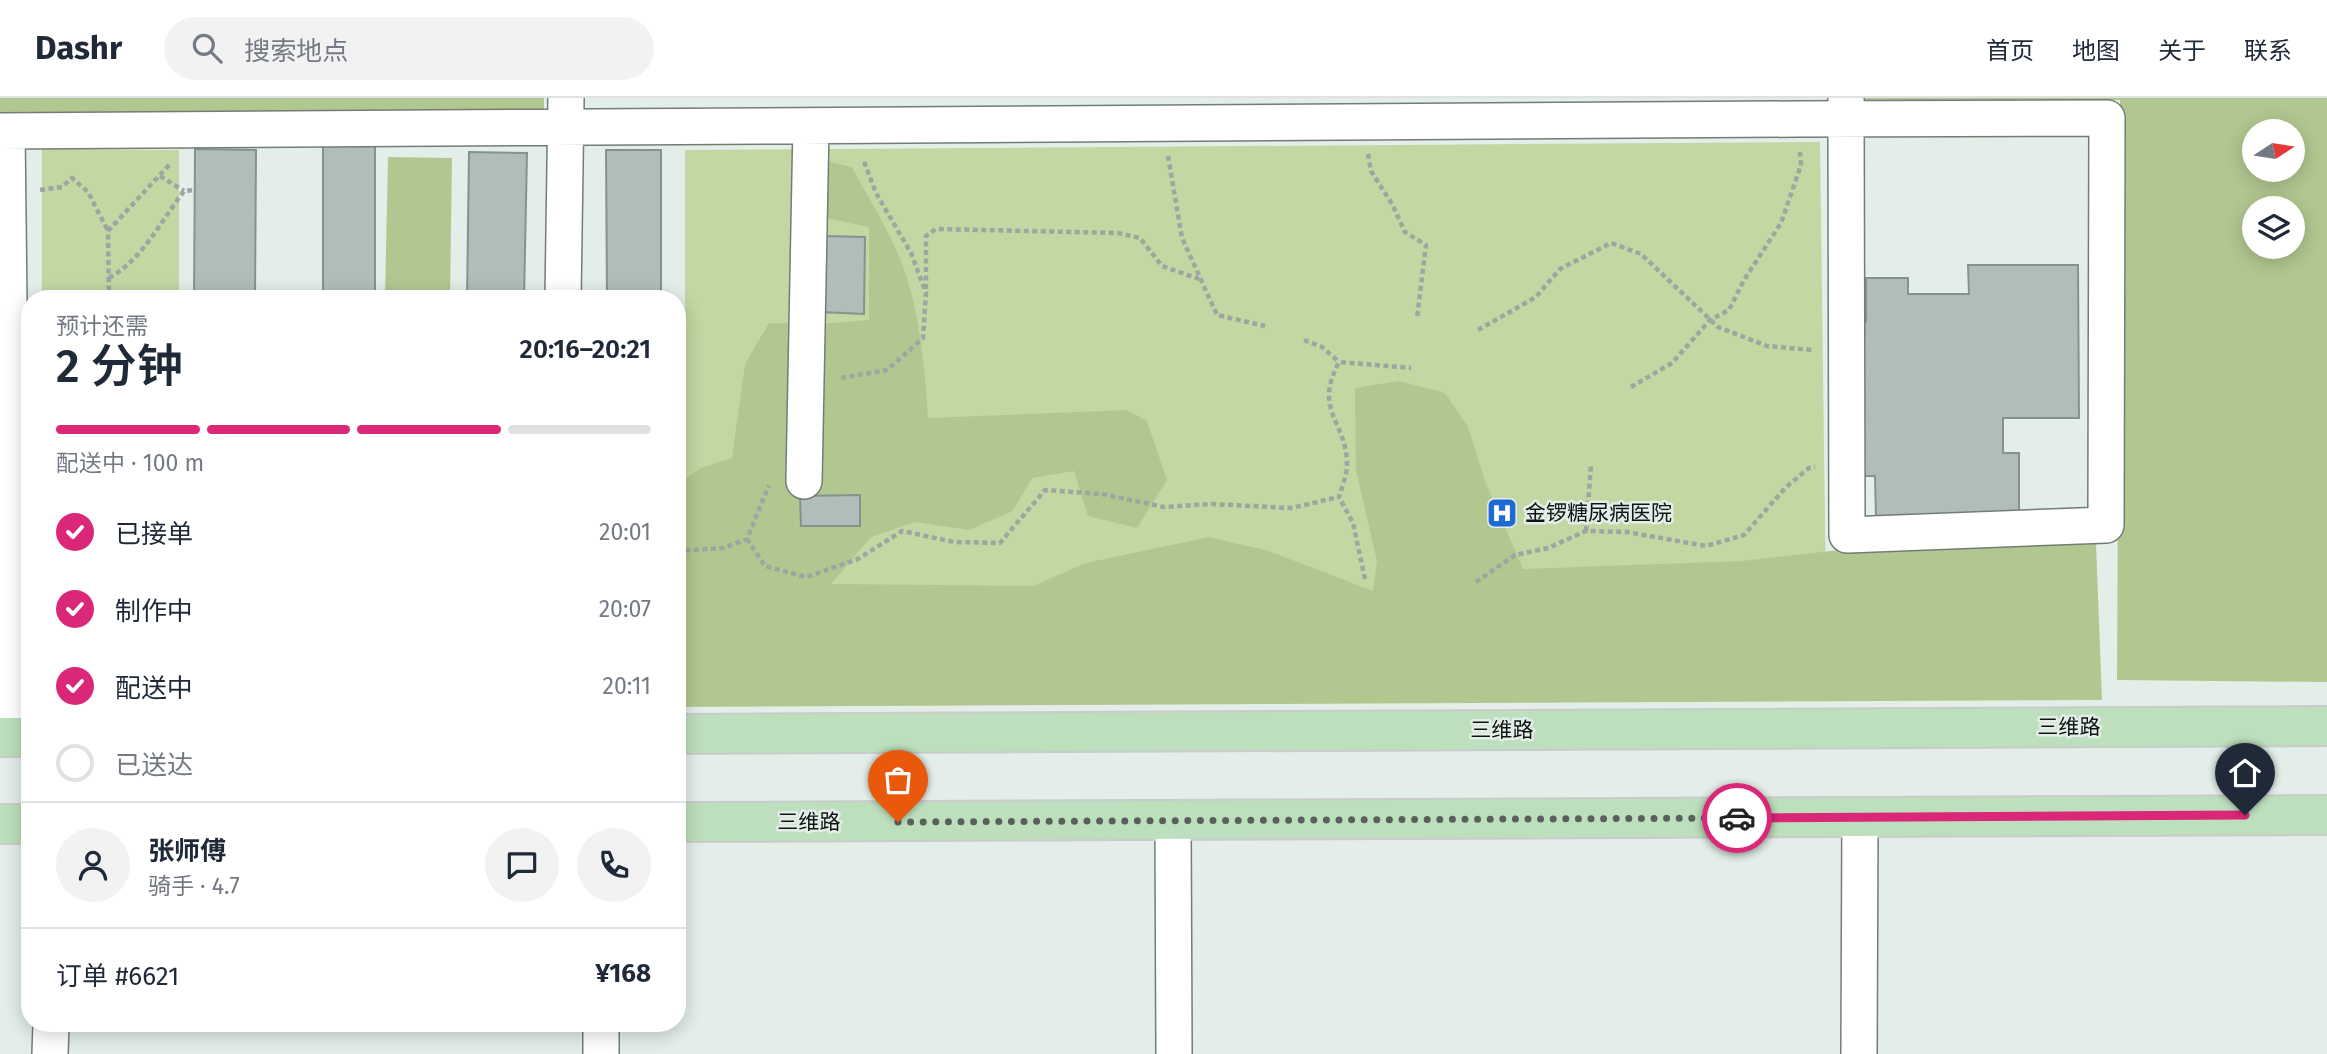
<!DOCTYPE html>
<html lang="zh">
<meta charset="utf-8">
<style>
:root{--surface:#fff;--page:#f2f2f3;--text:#1f2937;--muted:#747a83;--line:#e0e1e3;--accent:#db2777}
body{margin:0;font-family:"Fira Sans","Noto Sans SC",sans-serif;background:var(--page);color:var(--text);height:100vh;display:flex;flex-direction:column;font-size:26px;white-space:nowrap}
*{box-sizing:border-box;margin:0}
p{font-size:23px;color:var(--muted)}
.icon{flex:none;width:38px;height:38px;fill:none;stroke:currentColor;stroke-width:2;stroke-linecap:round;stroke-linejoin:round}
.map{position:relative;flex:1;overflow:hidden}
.panel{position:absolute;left:21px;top:192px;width:665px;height:742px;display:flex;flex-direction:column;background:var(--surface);border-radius:28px;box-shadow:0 4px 18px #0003}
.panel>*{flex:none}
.needle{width:46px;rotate:78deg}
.tools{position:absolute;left:2242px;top:21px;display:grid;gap:14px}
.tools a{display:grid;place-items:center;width:63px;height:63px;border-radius:50%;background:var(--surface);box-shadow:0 4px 18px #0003;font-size:35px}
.pin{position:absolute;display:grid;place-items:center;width:60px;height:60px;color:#fff;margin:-72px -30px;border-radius:50% 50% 50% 0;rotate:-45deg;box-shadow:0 0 7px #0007}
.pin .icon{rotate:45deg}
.courier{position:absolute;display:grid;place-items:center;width:70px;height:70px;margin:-35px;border:5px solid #db2777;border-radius:50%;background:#fff;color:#222;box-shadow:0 2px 9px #0007}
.summary em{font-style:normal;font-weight:600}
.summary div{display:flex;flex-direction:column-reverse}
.summary{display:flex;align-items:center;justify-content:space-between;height:119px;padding:0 35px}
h1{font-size:46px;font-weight:600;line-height:52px}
.bar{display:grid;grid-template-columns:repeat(4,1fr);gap:10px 7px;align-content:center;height:84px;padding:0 35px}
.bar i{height:9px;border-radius:5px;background:var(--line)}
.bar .on{background:var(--accent)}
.bar p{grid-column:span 4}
.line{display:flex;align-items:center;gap:18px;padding:0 35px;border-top:2px solid var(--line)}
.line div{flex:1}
.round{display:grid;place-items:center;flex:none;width:74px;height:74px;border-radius:37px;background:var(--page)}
ol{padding:0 35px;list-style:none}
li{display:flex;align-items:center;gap:21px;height:77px}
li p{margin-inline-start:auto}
li .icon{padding:7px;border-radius:50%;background:var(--accent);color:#fff;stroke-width:4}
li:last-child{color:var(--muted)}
li i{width:38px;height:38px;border:4px solid var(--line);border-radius:50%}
header{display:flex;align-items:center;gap:42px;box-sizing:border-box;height:98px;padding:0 35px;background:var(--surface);border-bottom:2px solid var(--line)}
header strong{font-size:33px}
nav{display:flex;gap:38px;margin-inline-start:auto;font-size:24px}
.search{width:490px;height:63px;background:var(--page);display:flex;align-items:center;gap:18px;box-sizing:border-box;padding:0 24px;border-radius:38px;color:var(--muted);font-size:26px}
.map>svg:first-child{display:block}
.green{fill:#c2d7a2}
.forest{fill:#b1c790;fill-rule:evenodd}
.building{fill:#b0bdbb;stroke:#86928f;stroke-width:2}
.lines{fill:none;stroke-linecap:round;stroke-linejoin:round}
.minor-casing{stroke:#737d77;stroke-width:38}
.major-casing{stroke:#cacbcb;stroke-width:42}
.path{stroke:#9da6a1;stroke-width:4.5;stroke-dasharray:5 3.5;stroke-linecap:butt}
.minor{stroke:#fff;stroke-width:35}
.major{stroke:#bddfbd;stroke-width:38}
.done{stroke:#59605c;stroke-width:7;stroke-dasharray:0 12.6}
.route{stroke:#db2777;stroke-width:9}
.labels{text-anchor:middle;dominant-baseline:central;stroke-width:5;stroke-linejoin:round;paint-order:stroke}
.poi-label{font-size:21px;fill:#0f1311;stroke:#e3eee8;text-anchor:start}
.street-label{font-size:21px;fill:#0f1311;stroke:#e3eee8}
</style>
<header>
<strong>Dashr</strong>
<div class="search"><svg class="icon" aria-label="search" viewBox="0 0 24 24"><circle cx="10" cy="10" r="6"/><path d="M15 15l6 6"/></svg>搜索地点</div>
<nav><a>首页</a><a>地图</a><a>关于</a><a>联系</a></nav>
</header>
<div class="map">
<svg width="2327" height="956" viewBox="0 0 2327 956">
<rect width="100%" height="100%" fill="#e3eee8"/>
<path class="green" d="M1820,44L1826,501L685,508V52Z
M42,51L179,52V201H42Z"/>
<path class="forest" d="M0,0H544V14L0,15Z
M1846,0H2327V584L2117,582L2120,2L1846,4ZM2254,33H2292V72H2254ZM2254,110H2292V149H2254Z
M388,59L452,60L450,201H385Z
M826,63L852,69C865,94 881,119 893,145C919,198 924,262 928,320L1127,312L1147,323L1167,382L1137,430L1088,418L1074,373L1032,380L1013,413L969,432L915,424L871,439L831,486L1033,488L1086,465L1209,439L1269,453L1373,493L1377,463L1356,372L1355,290L1399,283L1445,295L1468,329L1485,383L1523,471L1742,463L1840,452L2096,446L2102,602L677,609V388L700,370L732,360L745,266L769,225L820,226L869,222V129L822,119Z"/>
<path class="building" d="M323,47H375V201H323Z
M195,51L256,52L255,201H194Z
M606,52H661V201H607Z
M469,54L527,55L524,201H467Z
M823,138L865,139L864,216L821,214Z
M1968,167H2078L2079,320H2003V355H2019V417L1876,418L1875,378H1853L1852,224H1866V180H1908V196H1969Z
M860,397V428H801L800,398Z"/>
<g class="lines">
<g class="minor-casing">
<path id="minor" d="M0,33L1798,21L2107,20L2106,427L1847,437L1846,21V0
M7,33L14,639
M563,201L566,0
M804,383L811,28
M1173,724L1174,956
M601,926V956
M50,956L51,926
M1859,956L1860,720"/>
</g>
<g class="major-casing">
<path id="major" d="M677,636L2327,628
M0,639H30
M677,724L2327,717
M0,726H30"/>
</g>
<path class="path" d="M1368,56L1371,73L1392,106L1405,134L1426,147L1417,220
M1168,58L1182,140L1217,217L1265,228
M160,78L184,93
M40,92L62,89L72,80L88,94L108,133
M109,180C142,162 161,123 184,93L194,92
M926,191V138L936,131L1118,135L1140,140L1162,168L1199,181
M78,197L81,201
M109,201L108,133L170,66
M1478,232L1536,199L1560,171L1611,145L1641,156L1718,229L1767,248L1813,252
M1304,242L1322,249L1339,264
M841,280L887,272L923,240L926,195L911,155L876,95L863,61
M1631,289L1672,265L1710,222L1729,212L1744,182L1781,125L1801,67L1800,54
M1586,433L1591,367
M747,441L765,468L806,479L858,461L902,433L954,444L1000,445L1045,392L1102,396L1164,409L1212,406L1291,410L1339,399
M677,453L723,450L747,441L769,387
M1365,481L1353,425L1339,399C1342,389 1347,377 1347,366C1346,321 1313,314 1339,264L1411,270
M1476,484L1515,457L1548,450L1586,433L1627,434L1706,448L1744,437L1786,389L1809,370L1815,369"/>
<use href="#minor" class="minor"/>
<use href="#major" class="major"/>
</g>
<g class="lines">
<path class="done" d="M898,724L1737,720"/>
<path class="route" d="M1737,720L2245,717"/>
</g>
<defs>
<g id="hospital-square" transform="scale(1.575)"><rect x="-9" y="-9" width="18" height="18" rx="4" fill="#1f69d4" stroke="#e3eee8"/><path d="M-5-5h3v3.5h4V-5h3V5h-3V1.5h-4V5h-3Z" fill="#fff"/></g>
</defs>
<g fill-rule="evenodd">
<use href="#hospital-square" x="1502" y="415"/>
</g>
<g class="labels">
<g class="poi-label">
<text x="1525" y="415">金锣糖尿病医院</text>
</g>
<g class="street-label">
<text x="2069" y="629">三维路</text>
<text x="1502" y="632">三维路</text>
<text x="809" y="724">三维路</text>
</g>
</g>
</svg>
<div class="tools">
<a><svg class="needle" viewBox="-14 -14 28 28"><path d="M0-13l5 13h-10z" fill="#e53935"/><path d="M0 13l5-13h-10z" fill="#747a83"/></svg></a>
<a><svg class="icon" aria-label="layers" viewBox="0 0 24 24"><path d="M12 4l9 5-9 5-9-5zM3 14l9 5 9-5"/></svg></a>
</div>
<div class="pin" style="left:898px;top:724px;background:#ea580c"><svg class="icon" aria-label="bag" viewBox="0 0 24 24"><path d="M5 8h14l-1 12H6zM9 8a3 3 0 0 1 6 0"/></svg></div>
<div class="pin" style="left:2245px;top:717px;background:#1f2937"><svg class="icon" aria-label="home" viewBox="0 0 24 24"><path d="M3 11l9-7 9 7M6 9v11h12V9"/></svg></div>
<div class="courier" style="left:1737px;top:720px"><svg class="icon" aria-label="car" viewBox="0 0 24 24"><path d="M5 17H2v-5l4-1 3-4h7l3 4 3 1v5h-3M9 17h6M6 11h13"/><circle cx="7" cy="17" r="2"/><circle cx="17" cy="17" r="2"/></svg></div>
<section class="panel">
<div class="summary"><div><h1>2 分钟</h1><p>预计还需</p></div><em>20:16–20:21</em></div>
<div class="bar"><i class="on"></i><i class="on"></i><i class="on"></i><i></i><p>配送中 · 100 m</p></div>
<ol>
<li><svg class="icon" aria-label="check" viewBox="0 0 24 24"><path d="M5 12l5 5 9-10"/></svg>已接单<p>20:01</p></li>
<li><svg class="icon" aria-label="check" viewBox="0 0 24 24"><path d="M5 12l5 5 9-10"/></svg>制作中<p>20:07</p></li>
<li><svg class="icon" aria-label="check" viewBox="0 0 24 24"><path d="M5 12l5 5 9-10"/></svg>配送中<p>20:11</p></li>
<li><i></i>已送达</li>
</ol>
<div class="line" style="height:126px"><a class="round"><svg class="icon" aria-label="person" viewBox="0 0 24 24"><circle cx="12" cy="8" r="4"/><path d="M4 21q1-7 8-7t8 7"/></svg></a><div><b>张师傅</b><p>骑手 · 4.7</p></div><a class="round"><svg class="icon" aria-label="chat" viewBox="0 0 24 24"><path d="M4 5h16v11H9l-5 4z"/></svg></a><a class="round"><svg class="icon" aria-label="phone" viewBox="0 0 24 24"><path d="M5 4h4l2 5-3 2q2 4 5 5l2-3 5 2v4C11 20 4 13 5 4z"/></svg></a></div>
<div class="line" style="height:91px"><div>订单 #6621</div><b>¥168</b></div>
</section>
</div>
